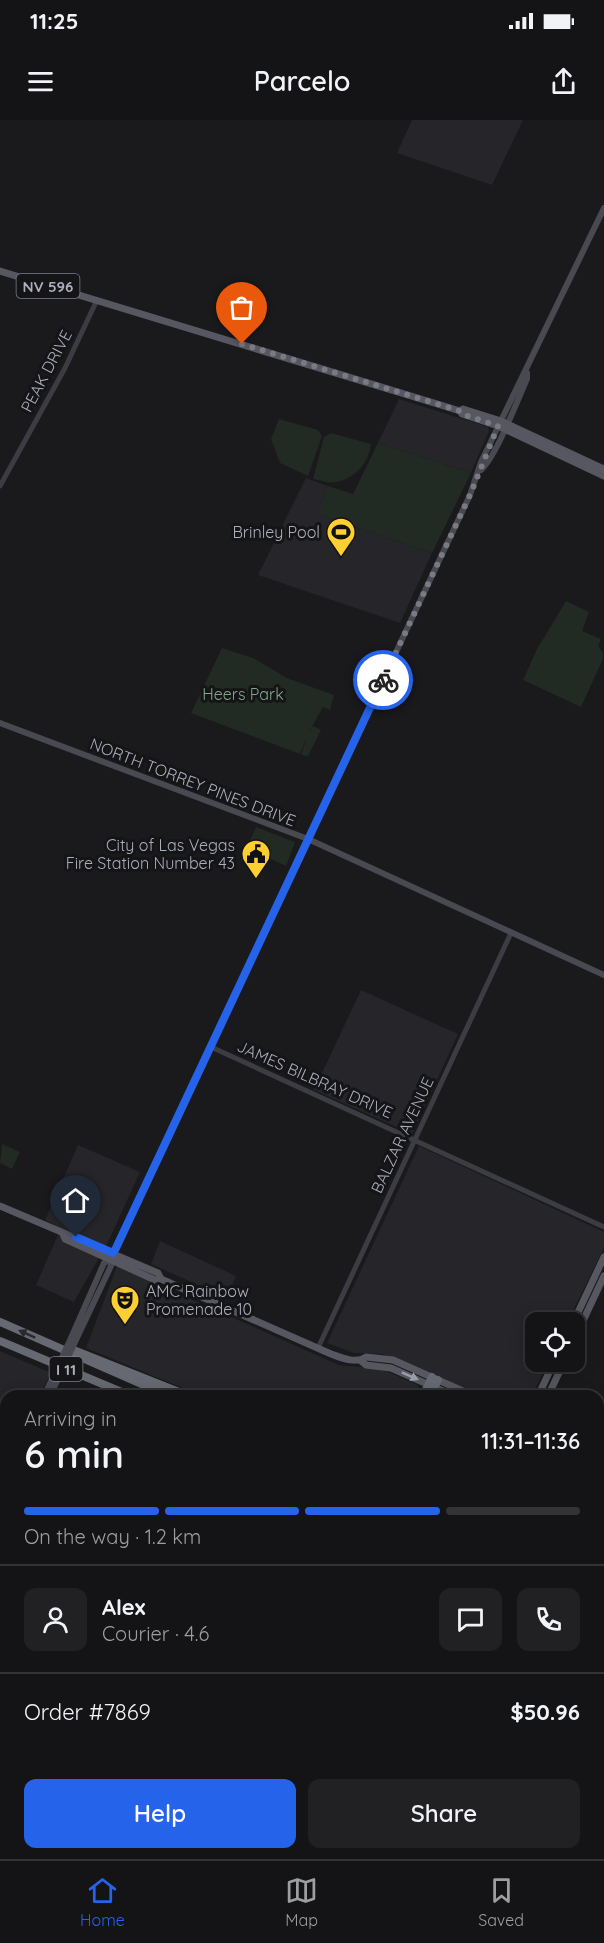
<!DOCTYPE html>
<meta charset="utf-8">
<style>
:root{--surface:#141315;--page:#212022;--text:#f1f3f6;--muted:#9d9ea0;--line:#333234;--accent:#2563eb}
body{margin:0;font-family:Quicksand,sans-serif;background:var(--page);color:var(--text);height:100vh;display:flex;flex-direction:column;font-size:22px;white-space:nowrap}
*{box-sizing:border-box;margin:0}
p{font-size:20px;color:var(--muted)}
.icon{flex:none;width:33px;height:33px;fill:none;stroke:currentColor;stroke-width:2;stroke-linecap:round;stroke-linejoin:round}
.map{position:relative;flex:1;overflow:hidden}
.sheet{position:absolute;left:0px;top:1270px;width:604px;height:470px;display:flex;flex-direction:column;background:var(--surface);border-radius:18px 18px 0 0;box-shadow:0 3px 15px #0003,0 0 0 2px var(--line)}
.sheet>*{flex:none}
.fabs{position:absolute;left:525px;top:1192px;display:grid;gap:12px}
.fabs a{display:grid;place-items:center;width:60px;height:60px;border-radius:12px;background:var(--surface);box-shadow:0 3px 15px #0003,0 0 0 2px var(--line);font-size:30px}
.pin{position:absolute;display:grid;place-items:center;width:51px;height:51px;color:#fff;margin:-62px -26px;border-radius:50% 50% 50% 0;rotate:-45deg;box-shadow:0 0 6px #0007}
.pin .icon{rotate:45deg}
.courier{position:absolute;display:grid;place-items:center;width:60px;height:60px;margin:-30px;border:4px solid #2563eb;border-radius:50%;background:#fff;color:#222;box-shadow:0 2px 8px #0007}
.summary em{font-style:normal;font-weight:600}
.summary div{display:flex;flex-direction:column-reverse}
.summary{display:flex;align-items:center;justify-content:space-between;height:102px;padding:0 24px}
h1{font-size:39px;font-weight:600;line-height:45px}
.bar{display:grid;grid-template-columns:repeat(4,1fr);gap:9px 6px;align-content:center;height:72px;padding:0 24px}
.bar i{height:8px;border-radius:4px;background:var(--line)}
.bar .current{background:var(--accent)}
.bar p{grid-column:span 4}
.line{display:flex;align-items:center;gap:15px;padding:0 24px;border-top:2px solid var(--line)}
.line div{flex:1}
.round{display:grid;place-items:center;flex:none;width:63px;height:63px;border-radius:12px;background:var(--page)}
.cta{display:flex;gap:12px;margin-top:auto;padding:12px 24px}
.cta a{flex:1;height:69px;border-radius:12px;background:var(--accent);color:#fff;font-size:24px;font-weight:600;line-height:69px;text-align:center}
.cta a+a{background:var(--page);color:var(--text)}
.status{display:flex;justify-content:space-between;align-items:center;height:42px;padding:0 30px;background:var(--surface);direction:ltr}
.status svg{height:16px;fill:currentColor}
header{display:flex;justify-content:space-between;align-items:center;height:78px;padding:0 24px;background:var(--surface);font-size:27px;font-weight:600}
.tab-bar{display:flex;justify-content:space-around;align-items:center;height:84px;border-top:2px solid var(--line);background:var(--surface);font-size:16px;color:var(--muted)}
.tab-bar a{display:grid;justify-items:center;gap:3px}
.tab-bar .current{color:var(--accent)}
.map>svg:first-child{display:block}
.built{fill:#262529}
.green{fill:#212a23}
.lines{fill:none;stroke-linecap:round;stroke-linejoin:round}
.tertiary{stroke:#3c3c43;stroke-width:5}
.secondary{stroke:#484951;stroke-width:6}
.primary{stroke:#565760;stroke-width:7}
.motorway{stroke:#666872;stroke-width:8}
.secondary-bridge{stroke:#484951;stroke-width:6}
.oneway{fill:#29292e}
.oneway2{fill:#9a9daa}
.done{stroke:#787a84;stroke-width:6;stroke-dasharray:0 10.8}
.route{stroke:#2563eb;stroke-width:8}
.labels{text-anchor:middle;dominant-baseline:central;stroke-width:6;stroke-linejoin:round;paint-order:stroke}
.shield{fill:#151417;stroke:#7e808a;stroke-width:1.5}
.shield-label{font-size:15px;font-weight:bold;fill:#abaebc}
.street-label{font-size:16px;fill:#abaebc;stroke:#151417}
.poi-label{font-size:16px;fill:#abaebc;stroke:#151417;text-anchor:end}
.park-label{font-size:16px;fill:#81a888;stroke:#151417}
</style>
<div class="status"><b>11:25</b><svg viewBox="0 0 49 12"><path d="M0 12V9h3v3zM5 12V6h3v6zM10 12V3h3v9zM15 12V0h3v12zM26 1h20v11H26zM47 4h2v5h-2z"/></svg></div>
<header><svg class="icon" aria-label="menu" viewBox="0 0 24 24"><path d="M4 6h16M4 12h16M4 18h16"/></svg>Parcelo<svg class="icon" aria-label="share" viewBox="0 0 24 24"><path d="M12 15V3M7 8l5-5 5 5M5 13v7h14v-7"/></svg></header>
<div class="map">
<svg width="604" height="1739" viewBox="0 0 604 1739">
<rect width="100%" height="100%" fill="#1a191c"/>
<path class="built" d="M412,0H523L492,65L397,33Z
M399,279L488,307L489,311L471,353L378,323Z
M306,358L328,366L317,394L432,433L400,503L258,455Z
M361,870L458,914L412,1014L314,970Z
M78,1025L140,1052L108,1122L74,1182L36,1165L61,1108L45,1100Z
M419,1026L604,1112V1128L567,1203H536V1242H548L532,1276H476L382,1234L354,1233L327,1223Z
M160,1121L236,1156L227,1178L151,1144Z
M117,1146L339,1245L381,1249L418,1265L421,1272L419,1276H202L86,1228Z
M0,1231L51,1253L39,1276H6V1346L0,1360Z
M598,1292L604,1294V1344L599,1337Z
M599,1359L604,1364V1418L599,1413Z
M0,1590L6,1593V1734H85L83,1739H0Z
M599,1602L604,1605V1685L599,1697Z
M375,1734H496L494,1739H387Z"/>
<path class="green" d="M279,299L318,310L322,316L308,356L280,343L271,319Z
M331,313L371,324C369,342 356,358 337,362C330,364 320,360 313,359L324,317Z
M378,323L471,353L432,433L317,394L328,366L353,374Z
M566,481L589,492L582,511L601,519L598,526L603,532V539L581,587L523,560L537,529Z
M222,528L253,538L287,558L334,575L330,590L323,587L309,612L313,606L321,610L308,636L301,635L307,617L300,634L191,593Z
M256,707L295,722L286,746L247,728Z
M2,1024L20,1032L12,1049L0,1043Z
M169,1734H324L322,1739H167Z"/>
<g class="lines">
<path class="tertiary" d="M0,366L65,248L97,180
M211,927L604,1107
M318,1228L511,813
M598,1598L604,1600"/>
<path class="secondary" d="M481,350C497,335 517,281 527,259V253
M0,603L308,719L604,855
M71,1218L104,1143L110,1140
M76,1220L111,1146L113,1133L470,375L481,342L604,88
M44,1276L52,1259
M50,1276L57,1261
M0,1380L6,1367
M0,1582L6,1585
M348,1734L359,1739
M366,1734L377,1739"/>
<path class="primary" d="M0,151L444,286L460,291L463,289L501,301L604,349
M460,291L462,294L498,306L604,356
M0,1086L158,1153L161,1159
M63,1114L65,1119L155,1160L161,1159L331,1234C342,1238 356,1244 366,1237L393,1240L474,1276
M573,1203L604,1137
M574,1220L604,1156
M361,1241L366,1245L391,1248L454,1276
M538,1276L554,1242
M548,1276L564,1242
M598,1345L604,1351
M598,1354L604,1358
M327,1739L329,1734
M337,1739L340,1734"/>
<path class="motorway" d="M0,1202L169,1276
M0,1221L131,1276
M71,1229L189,1276
M423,1276L432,1257
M430,1276L438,1260
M438,1276H448
M598,1446L604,1449
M598,1465L604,1468
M598,1482L604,1484
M598,1509L604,1510"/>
<path class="secondary-bridge" d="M52,1259L71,1218
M57,1261L76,1220"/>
</g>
<defs><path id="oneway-solid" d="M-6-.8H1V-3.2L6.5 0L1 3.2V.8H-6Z" transform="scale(1.5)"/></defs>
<use class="oneway" href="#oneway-solid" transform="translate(27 1214) rotate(-156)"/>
<use class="oneway2" href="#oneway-solid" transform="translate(410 1256) rotate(24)"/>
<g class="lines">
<path class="done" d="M242,224L460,291L462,294L498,306L470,375L383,560"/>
<path class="route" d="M76,1117L113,1133L116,1128L383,560"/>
</g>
<defs>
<g id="stadium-pin" transform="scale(1.5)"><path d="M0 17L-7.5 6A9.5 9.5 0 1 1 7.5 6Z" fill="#fdcf30" stroke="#151417"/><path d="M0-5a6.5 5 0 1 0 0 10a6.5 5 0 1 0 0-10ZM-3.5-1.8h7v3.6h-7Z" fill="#111"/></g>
<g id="civic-pin" transform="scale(1.5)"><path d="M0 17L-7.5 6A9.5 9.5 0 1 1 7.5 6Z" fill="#fdcf30" stroke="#151417"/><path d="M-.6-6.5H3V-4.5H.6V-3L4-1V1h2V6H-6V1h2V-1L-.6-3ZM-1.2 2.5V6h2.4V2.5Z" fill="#111"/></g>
<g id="theatre-pin" transform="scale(1.5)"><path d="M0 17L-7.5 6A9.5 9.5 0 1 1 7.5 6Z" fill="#fdcf30" stroke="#151417"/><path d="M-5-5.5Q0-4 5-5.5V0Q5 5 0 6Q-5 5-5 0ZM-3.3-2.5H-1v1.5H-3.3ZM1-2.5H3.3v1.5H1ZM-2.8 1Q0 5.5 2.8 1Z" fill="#111"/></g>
</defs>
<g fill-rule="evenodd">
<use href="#stadium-pin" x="341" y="412"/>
<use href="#civic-pin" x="256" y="734"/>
<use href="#theatre-pin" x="125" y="1180"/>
</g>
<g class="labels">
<g class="shield">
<rect x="16.5" y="154" width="63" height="24" rx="4.5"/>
<rect x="49.5" y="1237" width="33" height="24" rx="4.5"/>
</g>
<g class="shield-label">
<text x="48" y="166">NV 596</text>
<text x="66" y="1249">I 11</text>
</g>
<g class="street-label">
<text transform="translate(46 251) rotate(-62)">PEAK DRIVE</text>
<text transform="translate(193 662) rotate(21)">NORTH TORREY PINES DRIVE</text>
<text transform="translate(315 959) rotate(24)">JAMES BILBRAY DRIVE</text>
<text transform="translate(402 1015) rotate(-65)">BALZAR AVENUE</text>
</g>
<g class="poi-label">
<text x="320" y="412">Brinley Pool</text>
<text x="235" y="725">City of Las Vegas<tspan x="235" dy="18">Fire Station Number 43</tspan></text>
<text x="146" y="1171" text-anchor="start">AMC Rainbow<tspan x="146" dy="18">Promenade 10</tspan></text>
</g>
<g class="park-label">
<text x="243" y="574">Heers Park</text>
</g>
</g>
</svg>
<div class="fabs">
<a><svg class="icon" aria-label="locate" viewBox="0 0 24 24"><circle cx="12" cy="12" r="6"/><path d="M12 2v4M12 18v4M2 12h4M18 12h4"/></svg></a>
</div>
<div class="pin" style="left:242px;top:224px;background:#ea580c"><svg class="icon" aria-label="bag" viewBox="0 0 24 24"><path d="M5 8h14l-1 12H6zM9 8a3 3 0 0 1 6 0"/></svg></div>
<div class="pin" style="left:76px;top:1117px;background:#1f2937"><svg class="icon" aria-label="home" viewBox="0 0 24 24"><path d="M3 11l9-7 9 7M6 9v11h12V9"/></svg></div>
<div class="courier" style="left:383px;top:560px"><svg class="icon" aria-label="bike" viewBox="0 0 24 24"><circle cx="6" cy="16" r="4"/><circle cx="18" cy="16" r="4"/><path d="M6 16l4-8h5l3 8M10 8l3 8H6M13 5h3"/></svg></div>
<section class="sheet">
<div class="summary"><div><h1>6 min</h1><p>Arriving in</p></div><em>11:31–11:36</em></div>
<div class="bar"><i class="current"></i><i class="current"></i><i class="current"></i><i></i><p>On the way · 1.2 km</p></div>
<div class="line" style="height:108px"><a class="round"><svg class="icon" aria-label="person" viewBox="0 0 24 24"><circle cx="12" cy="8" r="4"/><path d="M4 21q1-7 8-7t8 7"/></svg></a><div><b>Alex</b><p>Courier · 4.6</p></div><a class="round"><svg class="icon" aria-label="chat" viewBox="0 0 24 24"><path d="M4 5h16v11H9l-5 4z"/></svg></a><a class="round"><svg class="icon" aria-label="phone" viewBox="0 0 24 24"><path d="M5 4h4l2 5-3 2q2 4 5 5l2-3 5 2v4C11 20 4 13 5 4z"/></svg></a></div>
<div class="line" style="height:78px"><div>Order #7869</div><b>$50.96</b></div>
<div class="cta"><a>Help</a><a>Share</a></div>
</section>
</div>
<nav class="tab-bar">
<a class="current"><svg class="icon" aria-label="home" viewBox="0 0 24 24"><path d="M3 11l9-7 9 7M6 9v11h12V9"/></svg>Home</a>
<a><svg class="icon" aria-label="map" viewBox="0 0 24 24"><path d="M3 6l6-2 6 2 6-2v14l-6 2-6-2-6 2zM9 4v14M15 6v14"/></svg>Map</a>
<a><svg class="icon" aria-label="saved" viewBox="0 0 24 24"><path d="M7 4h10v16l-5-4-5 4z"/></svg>Saved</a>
</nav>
